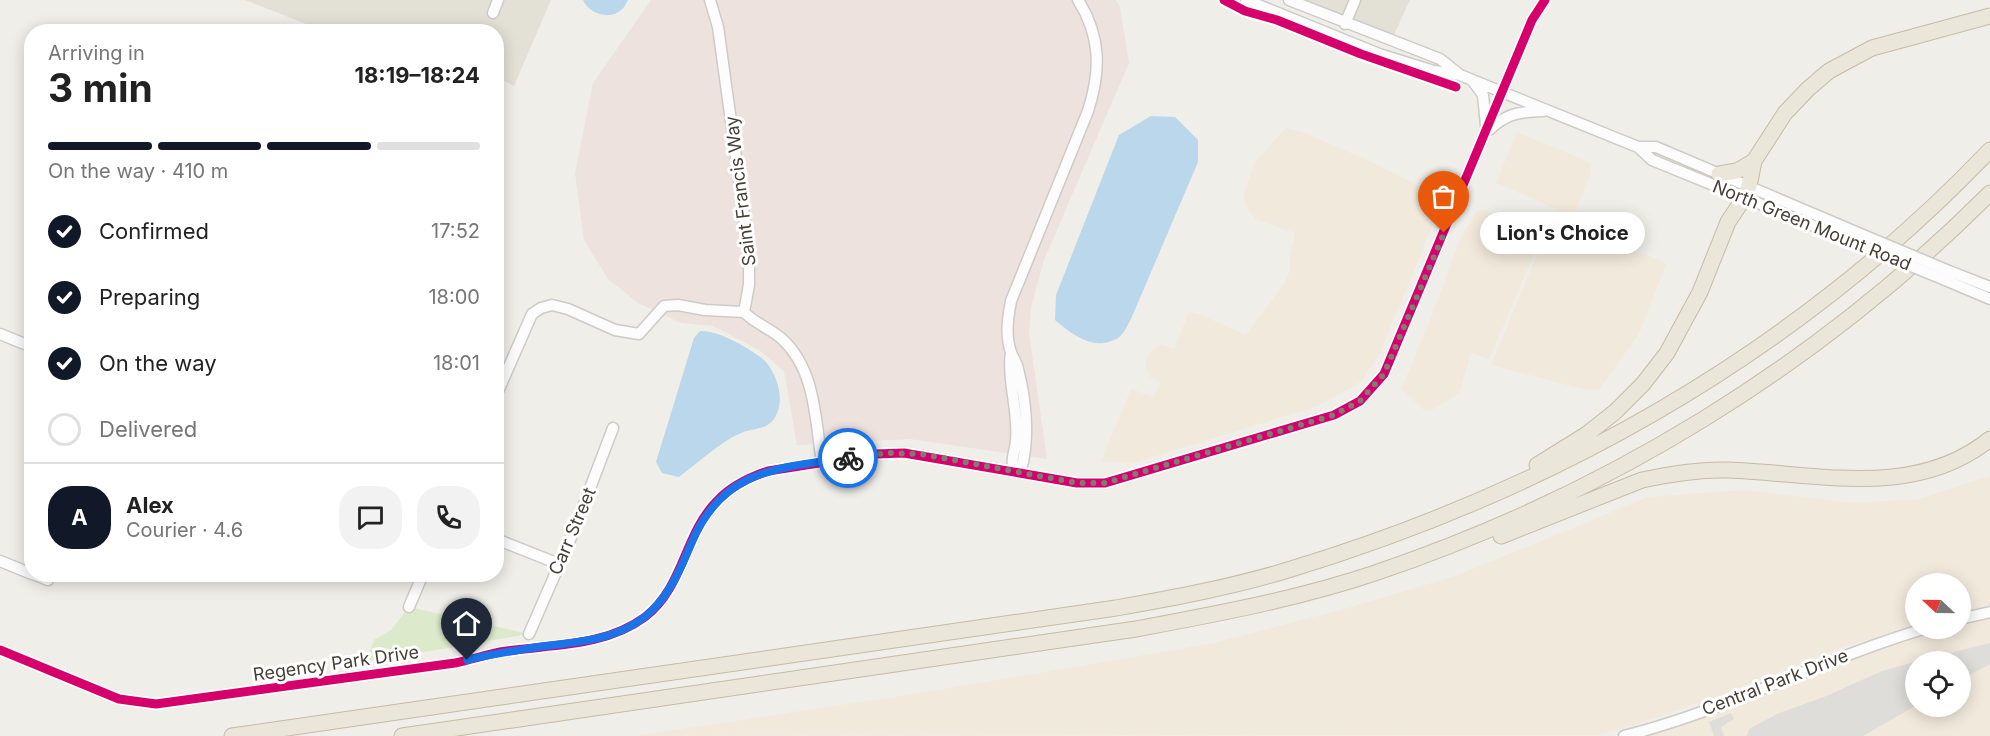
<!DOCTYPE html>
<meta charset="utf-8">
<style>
:root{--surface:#fff;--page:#f2f2f2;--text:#222;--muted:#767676;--line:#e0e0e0;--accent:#111827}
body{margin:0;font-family:Inter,sans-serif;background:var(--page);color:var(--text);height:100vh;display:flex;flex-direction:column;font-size:22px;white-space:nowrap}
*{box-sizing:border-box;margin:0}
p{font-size:20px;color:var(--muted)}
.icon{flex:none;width:33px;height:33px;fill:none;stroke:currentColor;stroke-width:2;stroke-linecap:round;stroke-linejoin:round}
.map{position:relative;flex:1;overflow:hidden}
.drawer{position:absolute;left:24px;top:24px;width:480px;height:558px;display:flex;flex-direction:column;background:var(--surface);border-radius:24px;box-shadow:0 3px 15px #0003}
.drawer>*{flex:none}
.needle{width:39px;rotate:292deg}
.controls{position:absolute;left:1905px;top:573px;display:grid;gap:12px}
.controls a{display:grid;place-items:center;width:66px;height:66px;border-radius:50%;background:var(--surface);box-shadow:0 3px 15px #0003;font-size:30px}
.pin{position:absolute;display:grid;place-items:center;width:51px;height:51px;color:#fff;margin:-62px -26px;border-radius:50% 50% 50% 0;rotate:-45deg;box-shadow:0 0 6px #0007}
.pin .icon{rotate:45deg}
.courier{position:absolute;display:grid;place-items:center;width:60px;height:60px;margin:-30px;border:4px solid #1a73e8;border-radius:50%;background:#fff;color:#222;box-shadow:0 2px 8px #0007}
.bubble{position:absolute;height:42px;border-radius:21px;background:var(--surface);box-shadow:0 3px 15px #0003;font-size:20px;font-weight:700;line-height:42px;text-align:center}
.overview em{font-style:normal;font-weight:700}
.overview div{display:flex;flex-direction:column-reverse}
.overview{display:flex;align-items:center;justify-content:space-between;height:102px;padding:0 24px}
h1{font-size:39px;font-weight:700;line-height:45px}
.bar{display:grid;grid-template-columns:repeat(4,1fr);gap:9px 6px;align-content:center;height:72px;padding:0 24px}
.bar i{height:8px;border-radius:4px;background:var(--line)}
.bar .current{background:var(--accent)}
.bar p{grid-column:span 4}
.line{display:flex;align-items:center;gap:15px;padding:0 24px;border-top:2px solid var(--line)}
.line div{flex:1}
.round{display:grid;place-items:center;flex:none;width:63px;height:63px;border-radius:24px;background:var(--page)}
ol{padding:0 24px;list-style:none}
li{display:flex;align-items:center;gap:18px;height:66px}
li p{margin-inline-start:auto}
li .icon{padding:6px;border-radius:50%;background:var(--accent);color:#fff;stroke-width:4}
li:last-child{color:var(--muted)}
li i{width:33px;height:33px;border:3px solid var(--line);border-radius:50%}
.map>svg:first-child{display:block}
.residential{fill:#e3e0d6}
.commercial{fill:#f1eadc;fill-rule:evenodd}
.medical{fill:#eee2de}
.green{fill:#dce9ca}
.parking{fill:#deddd9}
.water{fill:#bbd7eb}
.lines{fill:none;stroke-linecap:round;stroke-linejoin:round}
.minor-casing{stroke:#cdcbc7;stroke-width:13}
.highway-casing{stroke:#c6bba5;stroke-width:17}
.minor{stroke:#fdfcfc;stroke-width:10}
.highway{stroke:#ebe6da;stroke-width:15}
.minor-bridge-casing{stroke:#cdcbc7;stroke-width:13;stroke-linecap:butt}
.minor-bridge{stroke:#fdfcfc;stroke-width:10}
.cycleway-casing{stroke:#fff;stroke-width:13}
.cycleway{stroke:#d6006c;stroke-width:9}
.done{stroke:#807c75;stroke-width:6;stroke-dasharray:0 10.8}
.route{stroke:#1a73e8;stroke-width:8}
.labels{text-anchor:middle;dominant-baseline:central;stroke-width:6;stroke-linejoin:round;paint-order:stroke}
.street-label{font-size:18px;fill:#453f36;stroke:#fff}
</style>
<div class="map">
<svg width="1990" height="736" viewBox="0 0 1990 736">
<rect width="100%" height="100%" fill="#efeee9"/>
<path class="residential" d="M245,0H551L514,86L497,78L496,32L324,31Z
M1301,0H1410L1393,37Z"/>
<path class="commercial" d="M1286,128L1303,132L1367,160L1441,197L1442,203L1379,355L1362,381L1318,406L1133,463L1101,462L1131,389L1153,397L1160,383L1150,377L1145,363L1151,351L1161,344L1174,349L1189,312L1201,315L1246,335L1284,283L1290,270V255L1295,233L1255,219L1247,209L1243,195L1255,162Z
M1517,132L1591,163V174L1569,226L1660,260L1666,265L1639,334L1599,389L1586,390L1491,365L1556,209L1496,183Z
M1484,210L1544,231L1489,359L1471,353L1459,393L1436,408L1426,412L1401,389L1429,323L1461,237L1477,211Z
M1990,476V605L1961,613L1960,584H1916L1915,624L1841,648L1727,693L1631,726L1597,735L634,736L926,692L1214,643L1344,609L1458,575L1648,497L1744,490L1854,503L1919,499Z
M1990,619V736H1650L1677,728L1846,661L1940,631L1960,628L1961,626ZM1916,662H1960V706H1916Z"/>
<path class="medical" d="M651,0H1116L1120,7L1129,63L1044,260L1031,308L1029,333L1047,459L910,439L797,445L784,371L759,350L713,326L681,323L638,303L608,279L584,240L575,173L593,83Z"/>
<path class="green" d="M409,607L529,634L366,662L374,640L391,630Z"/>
<path class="parking" d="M1990,643V664L1961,680L1960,662L1918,661Z
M1915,662V706L1863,736H1747L1749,729L1779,713L1824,697L1882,671Z
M1731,713L1734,719L1721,727L1724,736H1714L1709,722Z"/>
<path class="water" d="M583,0H628C626,3 625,7 622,9C611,21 589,14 583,0Z
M1151,116L1175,117L1198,140V162L1131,319C1128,324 1124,334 1118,338C1094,352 1073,335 1055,320L1056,295L1119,135Z
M700,331C717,330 745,346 759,356C777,368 790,407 769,424C761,430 748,429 739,434C722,441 695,465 679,477L662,473L656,462L694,338Z"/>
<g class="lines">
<g class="minor-casing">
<path id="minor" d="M710,0L718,27L749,252V285L744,312C754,323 771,329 782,339C816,370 815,420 822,462
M1246,0L1379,54L1434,71L1460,75L1638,147L1652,160L1853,242
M1289,0L1440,59L1459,74
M493,13L498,0
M1345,24L1355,0
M1472,80L1483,95L1486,126
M1489,130C1507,113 1519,112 1543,111
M1638,147H1656L1856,232
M1949,271L1990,287
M1945,280L1990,299
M0,334L32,347
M1011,352C1007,382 1019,411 1016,441C1015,452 1009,463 1016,472
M496,396L532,314L541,308L552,305L568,309L615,330L639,334L664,306L678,305L705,310L744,312
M1016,472L1021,468L1023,462C1029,431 1026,400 1018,369C1017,363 1013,358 1011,352C1005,336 1008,317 1011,301L1088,111C1101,71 1101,36 1078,0
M496,539L559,564
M0,561L32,574
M33,574L48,580
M409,607L423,574
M1960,619L1990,612
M529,634L573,533L613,428
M0,650L119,699L156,704L455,663C470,660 485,655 500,652C549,644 603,648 645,617C684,587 684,534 717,501C731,486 750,477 768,471L876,454L904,453L1077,483H1105L1334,415L1360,401L1384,374L1532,20L1545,0
M1624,736C1728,710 1824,658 1927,628"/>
</g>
<g class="highway-casing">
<path id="highway" d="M1719,174L1737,171L1754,161
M1537,465L1587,434L1615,412L1643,384L1667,353L1700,292L1728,222L1744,198L1749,186L1754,161L1785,113L1808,89L1829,71L1872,48L1990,16
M1501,536L1642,480C1670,474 1699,469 1728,470C1817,473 1914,500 1990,439
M232,736L1116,608C1173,598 1232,587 1288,570C1555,489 1796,353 1990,150
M402,736L1136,629C1216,614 1298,599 1375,573C1606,495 1817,366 1990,193"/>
</g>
<use href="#minor" class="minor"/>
<use href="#highway" class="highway"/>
<g class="minor-bridge-casing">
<path id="minor-bridge" d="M1856,232L1949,271
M1853,242L1945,280"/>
</g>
<use href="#minor-bridge" class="minor-bridge"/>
<g class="cycleway-casing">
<path id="cycleway" d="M1224,0L1245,11L1277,20L1361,54L1456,87
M0,650L119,699L156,704L455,663C470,660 485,655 500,652C549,644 603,648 645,617C684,587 684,534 717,501C731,486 750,477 768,471L876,454L904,453L1077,483H1105L1334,415L1360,401L1384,374L1532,20L1545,0"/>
</g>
<use href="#cycleway" class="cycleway"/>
</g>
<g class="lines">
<path class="done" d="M848,458L889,453L921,454L1077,483H1105L1334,415L1360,401L1384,374L1444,233"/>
<path class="route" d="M467,660C491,654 514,651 538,647C576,642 615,641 646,616C669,597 680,570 691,544C722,469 777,468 848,458"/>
</g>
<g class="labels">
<g class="street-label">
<text transform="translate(740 191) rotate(-97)">Saint Francis Way</text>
<text transform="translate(1812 225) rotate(22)">North Green Mount Road</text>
<text transform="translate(572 531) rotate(-67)">Carr Street</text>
<text transform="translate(336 663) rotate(-8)">Regency Park Drive</text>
<text transform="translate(1775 682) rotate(-21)">Central Park Drive</text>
</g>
</g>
</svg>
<div class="controls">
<a><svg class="needle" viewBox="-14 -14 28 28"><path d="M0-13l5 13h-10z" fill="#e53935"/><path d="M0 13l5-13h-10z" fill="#767676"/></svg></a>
<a><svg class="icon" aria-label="locate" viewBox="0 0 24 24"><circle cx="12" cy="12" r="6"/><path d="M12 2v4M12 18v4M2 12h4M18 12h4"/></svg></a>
</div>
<div class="pin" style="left:1444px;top:233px;background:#ea580c"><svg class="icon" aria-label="bag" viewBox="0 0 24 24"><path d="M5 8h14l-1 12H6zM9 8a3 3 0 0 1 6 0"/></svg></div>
<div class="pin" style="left:467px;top:660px;background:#1f2937"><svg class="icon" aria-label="home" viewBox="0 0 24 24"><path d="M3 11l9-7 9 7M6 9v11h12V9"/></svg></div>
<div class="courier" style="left:848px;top:458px"><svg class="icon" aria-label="bike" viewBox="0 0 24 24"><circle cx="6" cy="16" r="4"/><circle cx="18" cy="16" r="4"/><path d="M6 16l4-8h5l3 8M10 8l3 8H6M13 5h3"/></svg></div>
<div class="bubble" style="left:1480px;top:212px;width:165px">Lion's Choice</div>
<section class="drawer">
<div class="overview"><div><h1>3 min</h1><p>Arriving in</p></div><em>18:19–18:24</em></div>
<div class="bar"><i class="current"></i><i class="current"></i><i class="current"></i><i></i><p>On the way · 410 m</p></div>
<ol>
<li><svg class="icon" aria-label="check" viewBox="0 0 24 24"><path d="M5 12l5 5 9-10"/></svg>Confirmed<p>17:52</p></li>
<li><svg class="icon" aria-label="check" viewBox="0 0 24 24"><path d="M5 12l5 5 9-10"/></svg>Preparing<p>18:00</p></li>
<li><svg class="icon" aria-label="check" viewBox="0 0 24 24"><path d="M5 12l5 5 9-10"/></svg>On the way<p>18:01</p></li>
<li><i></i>Delivered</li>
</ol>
<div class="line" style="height:108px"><b class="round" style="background:var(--accent);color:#fff">A</b><div><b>Alex</b><p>Courier · 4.6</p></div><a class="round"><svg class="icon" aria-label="chat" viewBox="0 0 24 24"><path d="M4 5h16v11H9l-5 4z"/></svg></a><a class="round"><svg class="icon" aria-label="phone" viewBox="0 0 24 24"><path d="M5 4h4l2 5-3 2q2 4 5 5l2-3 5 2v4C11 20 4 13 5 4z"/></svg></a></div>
</section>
</div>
